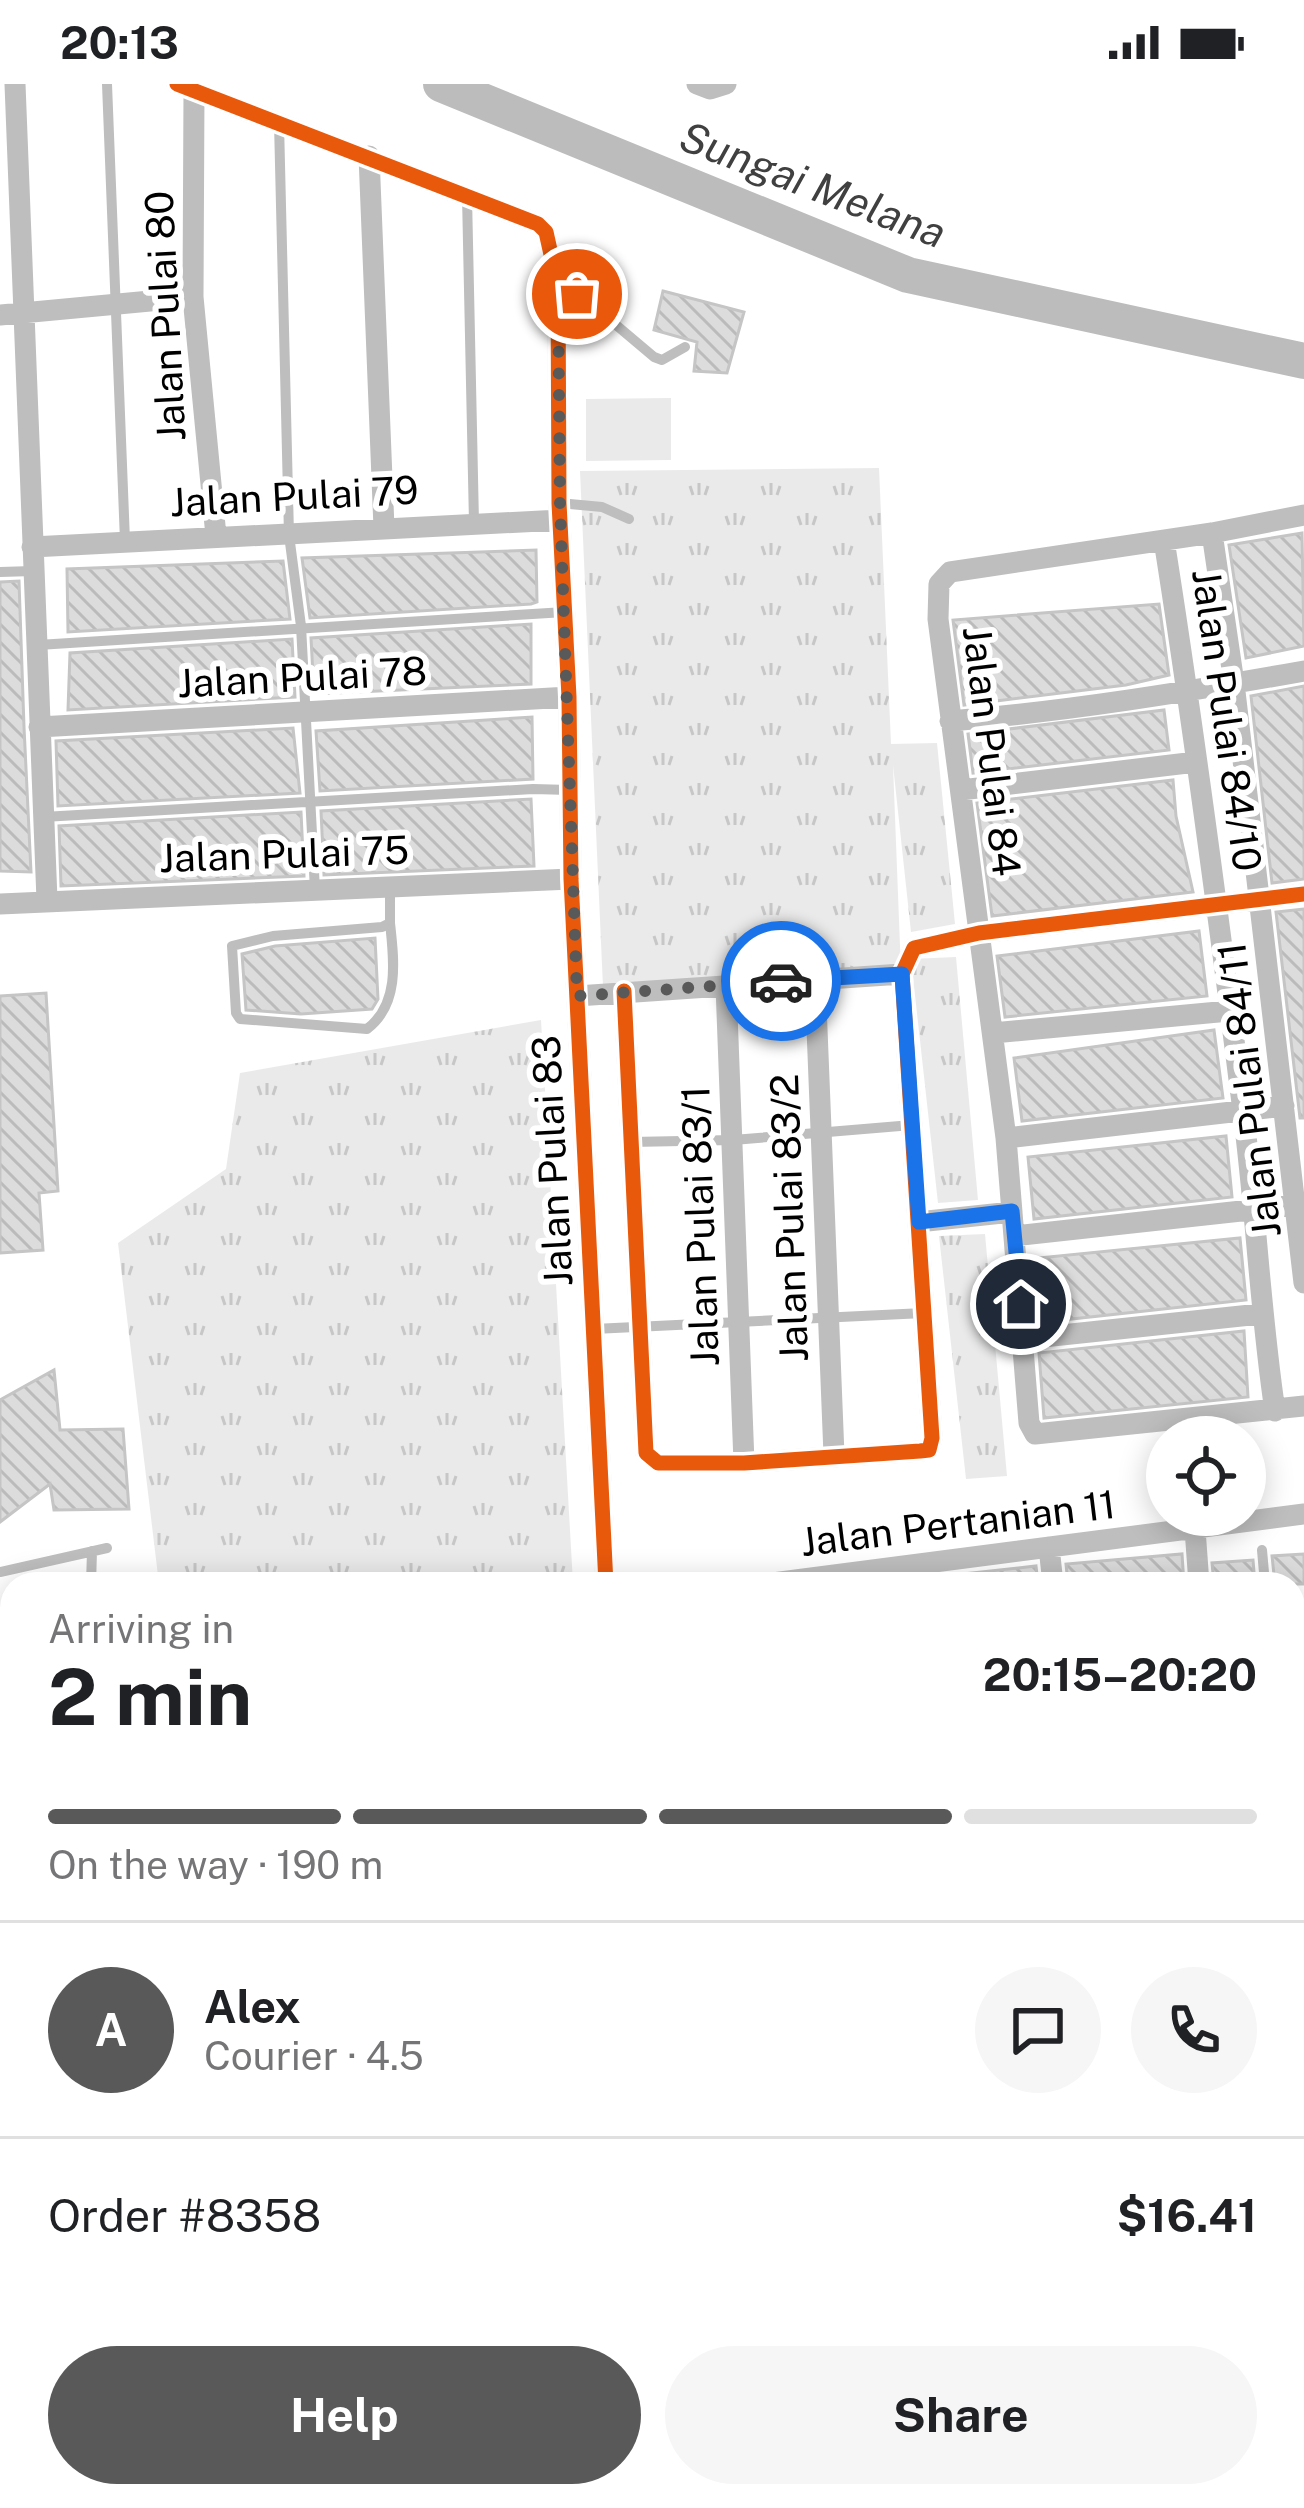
<!DOCTYPE html>
<meta charset="utf-8">
<style>
:root{--surface:#fff;--page:#f6f6f6;--text:#202124;--muted:#757577;--line:#e0e0e0;--accent:#595959}
body{margin:0;font-family:"Public Sans",sans-serif;background:var(--page);color:var(--text);height:100vh;display:flex;flex-direction:column;font-size:45px;white-space:nowrap}
*{box-sizing:border-box;margin:0}
p{font-size:39px;color:var(--muted)}
.icon{flex:none;width:66px;height:66px;fill:none;stroke:currentColor;stroke-width:2;stroke-linecap:round;stroke-linejoin:round}
.map{position:relative;flex:1;overflow:hidden}
.panel{position:absolute;left:0px;top:1488px;width:1305px;height:936px;display:flex;flex-direction:column;background:var(--surface);border-radius:36px 36px 0 0;box-shadow:0 6px 30px #0003}
.panel>*{flex:none}
.controls{position:absolute;left:1146px;top:1332px;display:grid;gap:24px}
.controls a{display:grid;place-items:center;width:120px;height:120px;border-radius:50%;background:var(--surface);box-shadow:0 6px 30px #0003;font-size:60px}
.pin{position:absolute;display:grid;place-items:center;width:102px;height:102px;color:#fff;margin:-51px;border:6px solid #fff;border-radius:50%;box-shadow:0 3px 12px #0007}
.courier{position:absolute;display:grid;place-items:center;width:120px;height:120px;margin:-60px;border:9px solid #1a73e8;border-radius:50%;background:#fff;color:#222;box-shadow:0 3px 15px #0007}
.summary em{font-style:normal;font-weight:700}
.summary div{display:flex;flex-direction:column-reverse}
.summary{display:flex;align-items:center;justify-content:space-between;height:204px;padding:0 48px}
h1{font-size:78px;font-weight:700;line-height:90px}
.bar{display:grid;grid-template-columns:repeat(4,1fr);gap:18px 12px;align-content:center;height:144px;padding:0 48px}
.bar i{height:15px;border-radius:9px;background:var(--line)}
.bar .active{background:var(--accent)}
.bar p{grid-column:span 4}
.line{display:flex;align-items:center;gap:30px;padding:0 48px;border-top:3px solid var(--line)}
.line div{flex:1}
.round{display:grid;place-items:center;flex:none;width:126px;height:126px;border-radius:63px;background:var(--page)}
.primary-button{display:flex;gap:24px;margin-top:auto;padding:24px 48px}
.primary-button a{flex:1;height:138px;border-radius:72px;background:var(--accent);color:#fff;font-size:48px;font-weight:700;line-height:138px;text-align:center}
.primary-button a+a{background:var(--page);color:var(--text)}
.status{display:flex;justify-content:space-between;align-items:center;height:84px;padding:0 60px;background:var(--surface);direction:ltr}
.status svg{height:33px;fill:currentColor}
.map>svg:first-child{display:block}
.grass{fill:url(#grass-tufts)}
.pitch{fill:#eaeaea}
.lines{fill:none;stroke-linecap:round;stroke-linejoin:round}
.river{stroke:#bcbcbc;stroke-width:36}
.building{fill:url(#building-back-hatch);stroke:#c5c5c5;stroke-width:3}
.lane{stroke:#bebebe;stroke-width:10}
.street{stroke:#bebebe;stroke-width:21}
.secondary{stroke:#c1c1c1;stroke-width:30}
.cycleway-casing{stroke:#fff;stroke-width:22}
.cycleway{stroke:#e8590c;stroke-width:15}
.done{stroke:#595959;stroke-width:12;stroke-dasharray:0 21.6}
.route{stroke:#1a73e8;stroke-width:15}
.labels{text-anchor:middle;dominant-baseline:central;stroke-width:12;stroke-linejoin:round;paint-order:stroke}
.street-label{font-size:39px;fill:#000;stroke:#fff}
.water-label{font-size:42px;font-style:italic;fill:#404040;stroke:#fff}
</style>
<div class="status"><b>20:13</b><svg viewBox="0 0 49 12"><path d="M0 12V9h3v3zM5 12V6h3v6zM10 12V3h3v9zM15 12V0h3v12zM26 1h20v11H26zM47 4h2v5h-2z"/></svg></div>
<div class="map">
<svg width="1304" height="2424" viewBox="0 0 1304 2424">
<defs>
<pattern id="grass-tufts" width="24" height="20" patternUnits="userSpaceOnUse" patternTransform="scale(3)"><rect width="24" height="20" fill="#eaeaea"/><path d="M3 7l-1-3M5 7V3M7 7l1-3M15 17l-1-3M17 17v-4M19 17l1-3" fill="none" stroke="#c7c7c7"/></pattern>
<pattern id="building-back-hatch" width="6" height="6" patternUnits="userSpaceOnUse" patternTransform="scale(3)"><rect width="6" height="6" fill="#dcdcdc"/><path d="M-1 5l2 2M0 0l6 6M5-1l2 2" fill="none" stroke="#bbb"/></pattern>
</defs>
<rect width="100%" height="100%" fill="#fff"/>
<path class="grass" d="M879,384L891,660L937,659L955,840L911,848L893,681L901,888L603,903L580,387Z
M956,873L978,1116L938,1119L911,875Z
M541,936L573,1499L159,1500L118,1159L226,1085L240,989Z
M985,1150L1007,1392L966,1395L939,1152Z"/>
<path class="pitch" d="M671,314V376L586,377V315Z"/>
<g class="lines">
<path class="river" d="M441,0L908,191L1304,277"/>
</g>
<path class="building" d="M663,207L744,228L727,289L694,287L697,258L654,246Z
M1302,449L1304,562L1246,574L1229,461Z
M536,466L537,518L531,520L310,534L302,474Z
M283,477L290,535L68,548L67,485Z
M19,497L24,643L31,788L0,787V498Z
M1159,520L1169,591L1126,601L964,621L953,536Z
M531,540V600L314,610L311,554Z
M292,555L295,613L68,626L70,569Z
M1304,602V795L1272,799L1251,612Z
M1164,626L1169,666L973,689L968,650Z
M532,633L533,695L320,707L316,647Z
M293,644L300,709L58,722L56,657Z
M1173,696L1176,732L1193,808L992,832L977,719Z
M531,715L534,782L324,791L321,727Z
M301,728L304,792L61,802L59,742Z
M1304,825V1034H1300L1276,828Z
M1199,847L1207,912L1005,933L997,872Z
M375,854L378,915L372,925L301,930L246,926L242,870L275,862Z
M46,909L58,1107L39,1109L43,1166L0,1169V912Z
M1214,946L1223,1014L1022,1037L1014,974Z
M1226,1052L1232,1113L1034,1135L1028,1073Z
M1240,1154L1246,1216L1044,1238L1038,1174Z
M1244,1247L1248,1313L1044,1334L1039,1269Z
M54,1286L60,1346L123,1345L129,1425L54,1426L50,1400L0,1438V1316Z
M1182,1470L1184,1500H1068L1066,1480Z
M1304,1470V1500H1275L1272,1472Z
M1253,1476L1255,1500H1214L1212,1479Z
M1036,1482L1038,1500H962V1490Z"/>
<g class="lines">
<path class="lane" d="M107,0L125,457
M279,39L289,451L301,542L315,806
M467,112L474,439
M558,202L590,219L654,273L662,276L685,263
M559,419L602,423L629,435
M0,488L33,487
M38,561L565,528
M43,733L533,705L570,706
M390,803V839L382,843L273,852L232,862L236,929L240,935L367,945C400,920 394,876 390,839
M631,1058L733,1056L912,1041
M594,1245L924,1229
M1262,1466L1265,1500
M0,1488L107,1464
M91,1500L92,1467
M1293,1692H1304
M1293,2081L1304,2079
M1293,2252L1304,2251
M865,2412L867,2424
M1111,2424L1143,2421
M1291,2424L1304,2422"/>
<path class="street" d="M15,0L47,816
M177,0L538,140L546,148L558,202L559,419L569,613L571,795L606,1500
M697,0L710,5L726,0
M194,7L193,213L216,452
M369,72L384,444
M0,231L193,213
M1304,431L1212,449L950,488L939,500L938,535L1006,1054L1029,1339L1035,1350L1304,1322
M1212,449L1234,599L1304,1199
M1164,456C1194,646 1219,836 1243,1027C1256,1127 1260,1227 1275,1327
M32,463L560,436
M950,637C1070,627 1186,608 1304,587
M39,643L569,613
M961,706L1196,678
M0,820L571,795
M815,895L834,1371
M726,902L744,1379
M624,907L646,1369L658,1379H744L920,1367L929,1366L932,1354L902,890L914,864L979,849L1304,810
M577,912L902,890
M993,949L1229,927
M1006,1054L1284,1022
M918,1138L1012,1128
M1014,1152L1296,1121
M1024,1255L1260,1230
M1195,1445L1199,1500
M1049,1463L1053,1500
M765,1500L1304,1430
M0,1595L12,1593
M0,1729L12,1727
M0,1865L12,1864
M1293,1908L1304,1907
M0,1994L12,1993
M1293,1997L1304,1995
M0,2127L12,2126
M1293,2172L1304,2171
M1293,2329L1304,2327
M579,2412L580,2424
M1142,2412L1143,2424
M200,2424L326,2412"/>
<path class="secondary" d="M1293,1955L1304,1953
M1189,2412L1190,2424"/>
<g class="cycleway-casing">
<path id="cycleway" d="M177,0L538,140L546,148L558,202L559,419L569,613L571,795L606,1500
M624,907L646,1369L658,1379H744L920,1367L929,1366L932,1354L902,890L914,864L979,849L1304,810"/>
</g>
<use href="#cycleway" class="cycleway"/>
</g>
<g class="lines">
<path class="done" d="M577,210L558,202L560,419L577,912L781,897"/>
<path class="route" d="M781,897L902,890L919,1138L1012,1127L1021,1220"/>
</g>
<g class="labels">
<g class="street-label">
<text transform="translate(165 232) rotate(-93)">Jalan Pulai 80</text>
<text transform="translate(294 412) rotate(-3)">Jalan Pulai 79</text>
<text transform="translate(302 593) rotate(-3)">Jalan Pulai 78</text>
<text transform="translate(1227 636) rotate(82)">Jalan Pulai 84/10</text>
<text transform="translate(992 667) rotate(83)">Jalan Pulai 84</text>
<text transform="translate(284 770) rotate(-2)">Jalan Pulai 75</text>
<text transform="translate(1249 1006) rotate(-97)">Jalan Pulai 84/11</text>
<text transform="translate(552 1077) rotate(-93)">Jalan Pulai 83</text>
<text transform="translate(789 1134) rotate(-92)">Jalan Pulai 83/2</text>
<text transform="translate(700 1142) rotate(-92)">Jalan Pulai 83/1</text>
<text transform="translate(958 1439) rotate(-7)">Jalan Pertanian 11</text>
</g>
<g class="water-label">
<text transform="translate(813 100) rotate(21)">Sungai Melana</text>
</g>
</g>
</svg>
<div class="controls">
<a><svg class="icon" aria-label="locate" viewBox="0 0 24 24"><circle cx="12" cy="12" r="6"/><path d="M12 2v4M12 18v4M2 12h4M18 12h4"/></svg></a>
</div>
<div class="pin" style="left:577px;top:210px;background:#ea580c"><svg class="icon" aria-label="bag" viewBox="0 0 24 24"><path d="M5 8h14l-1 12H6zM9 8a3 3 0 0 1 6 0"/></svg></div>
<div class="pin" style="left:1021px;top:1220px;background:#1f2937"><svg class="icon" aria-label="home" viewBox="0 0 24 24"><path d="M3 11l9-7 9 7M6 9v11h12V9"/></svg></div>
<div class="courier" style="left:781px;top:897px"><svg class="icon" aria-label="car" viewBox="0 0 24 24"><path d="M5 17H2v-5l4-1 3-4h7l3 4 3 1v5h-3M9 17h6M6 11h13"/><circle cx="7" cy="17" r="2"/><circle cx="17" cy="17" r="2"/></svg></div>
<section class="panel">
<div class="summary"><div><h1>2 min</h1><p>Arriving in</p></div><em>20:15–20:20</em></div>
<div class="bar"><i class="active"></i><i class="active"></i><i class="active"></i><i></i><p>On the way · 190 m</p></div>
<div class="line" style="height:216px"><b class="round" style="background:var(--accent);color:#fff">A</b><div><b>Alex</b><p>Courier · 4.5</p></div><a class="round"><svg class="icon" aria-label="chat" viewBox="0 0 24 24"><path d="M4 5h16v11H9l-5 4z"/></svg></a><a class="round"><svg class="icon" aria-label="phone" viewBox="0 0 24 24"><path d="M5 4h4l2 5-3 2q2 4 5 5l2-3 5 2v4C11 20 4 13 5 4z"/></svg></a></div>
<div class="line" style="height:156px"><div>Order #8358</div><b>$16.41</b></div>
<div class="primary-button"><a>Help</a><a>Share</a></div>
</section>
</div>
